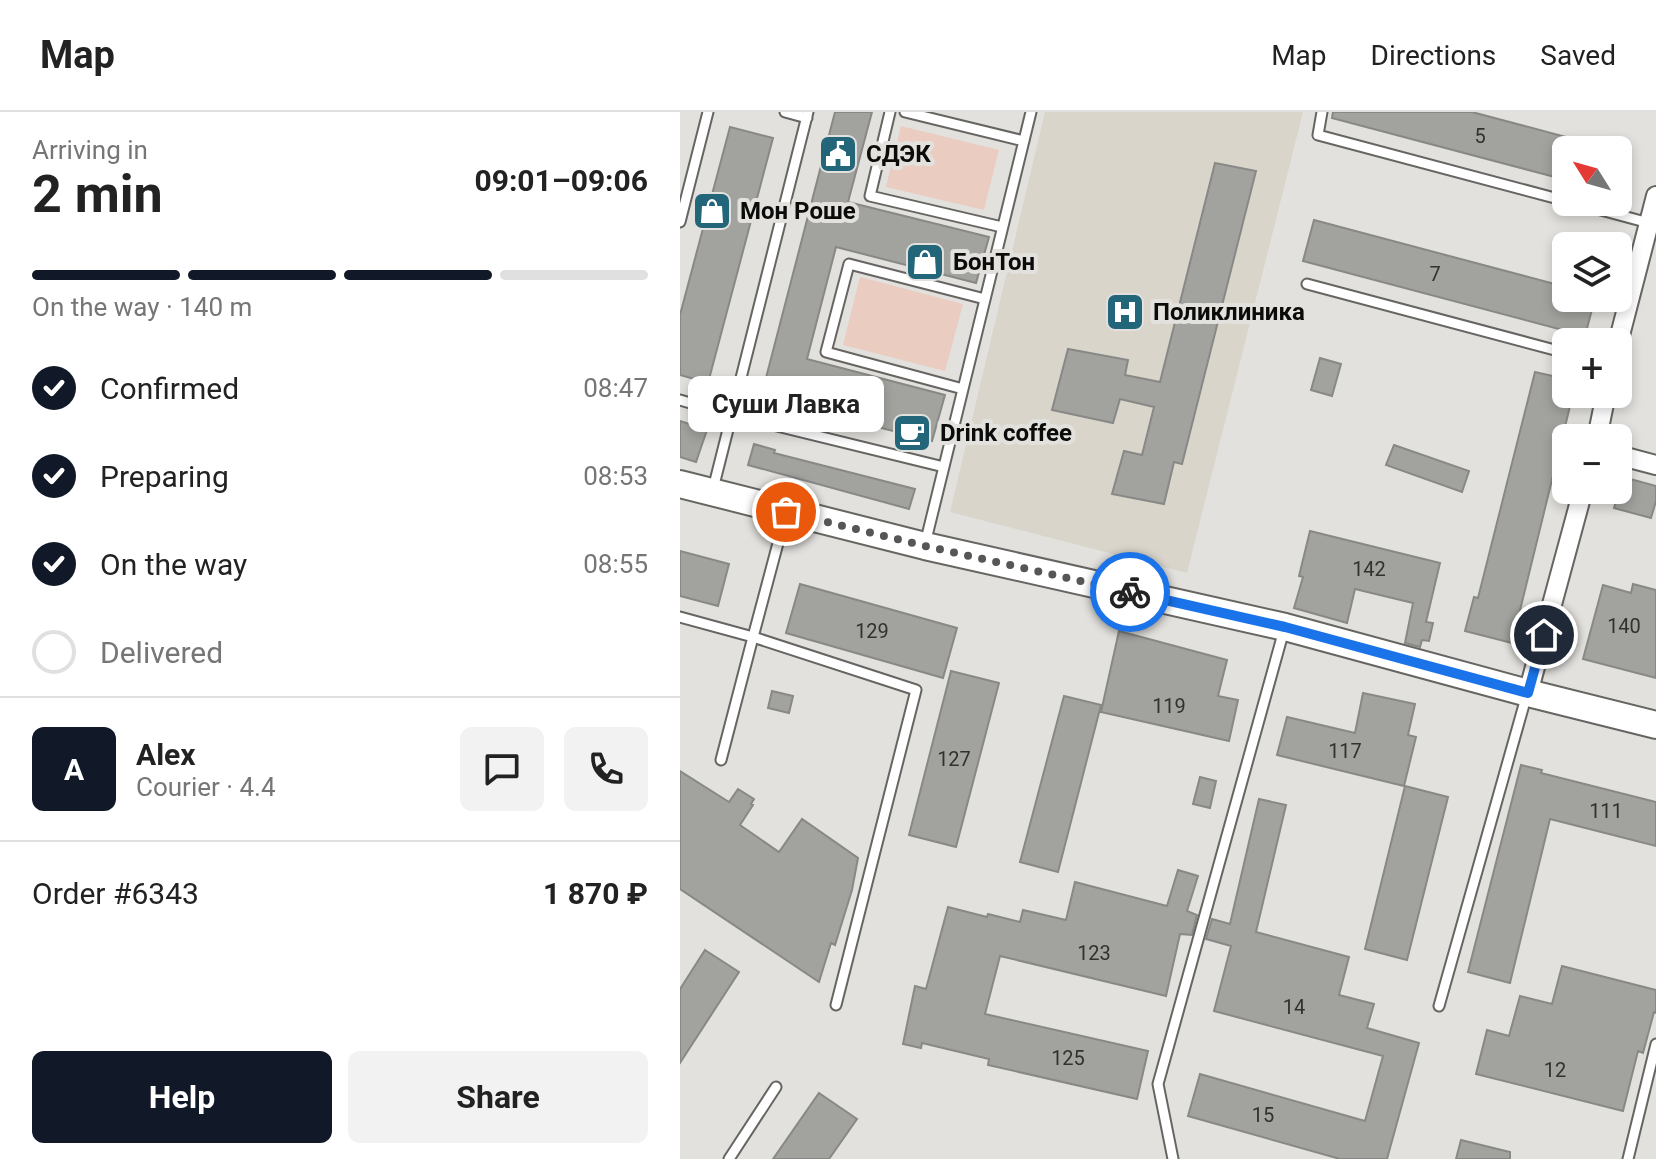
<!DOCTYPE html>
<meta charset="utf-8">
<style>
:root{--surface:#fff;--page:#f2f2f2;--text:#222;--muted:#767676;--line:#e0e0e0;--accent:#111827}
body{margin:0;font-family:Roboto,sans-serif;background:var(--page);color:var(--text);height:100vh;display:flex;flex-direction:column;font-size:30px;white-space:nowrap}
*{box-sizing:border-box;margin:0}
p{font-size:26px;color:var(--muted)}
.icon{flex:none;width:44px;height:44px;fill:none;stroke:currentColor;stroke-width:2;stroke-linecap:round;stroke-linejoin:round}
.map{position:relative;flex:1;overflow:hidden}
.details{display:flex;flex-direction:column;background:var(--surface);width:680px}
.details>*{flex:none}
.needle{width:52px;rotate:307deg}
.controls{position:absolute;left:872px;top:24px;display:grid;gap:16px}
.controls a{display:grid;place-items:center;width:80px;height:80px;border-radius:12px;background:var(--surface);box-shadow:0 4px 12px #0003;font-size:40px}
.pin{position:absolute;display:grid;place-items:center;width:68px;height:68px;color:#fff;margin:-34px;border:4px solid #fff;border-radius:50%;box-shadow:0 2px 8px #0007}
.courier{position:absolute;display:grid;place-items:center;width:80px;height:80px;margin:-40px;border:6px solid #1a73e8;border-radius:50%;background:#fff;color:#222;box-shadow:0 2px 10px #0007}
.bubble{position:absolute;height:56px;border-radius:12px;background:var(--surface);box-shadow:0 4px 12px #0003;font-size:26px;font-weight:700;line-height:56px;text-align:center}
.overview em{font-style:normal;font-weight:700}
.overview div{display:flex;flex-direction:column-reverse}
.overview{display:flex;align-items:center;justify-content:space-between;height:136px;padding:0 32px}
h1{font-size:52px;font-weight:700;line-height:60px}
.bar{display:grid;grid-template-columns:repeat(4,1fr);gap:12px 8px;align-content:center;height:96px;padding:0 32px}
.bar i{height:10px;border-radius:6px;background:var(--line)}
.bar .current{background:var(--accent)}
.bar p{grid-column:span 4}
.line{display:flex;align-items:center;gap:20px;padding:0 32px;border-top:2px solid var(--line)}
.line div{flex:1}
.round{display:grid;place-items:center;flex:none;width:84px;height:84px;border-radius:12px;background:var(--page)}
ol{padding:0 32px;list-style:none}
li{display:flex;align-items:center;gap:24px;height:88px}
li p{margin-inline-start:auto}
li .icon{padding:8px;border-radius:50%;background:var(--accent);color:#fff;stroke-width:4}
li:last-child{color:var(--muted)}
li i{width:44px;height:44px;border:4px solid var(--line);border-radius:50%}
.action{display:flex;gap:16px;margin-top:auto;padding:16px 32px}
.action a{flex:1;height:92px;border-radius:12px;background:var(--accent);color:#fff;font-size:32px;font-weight:700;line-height:92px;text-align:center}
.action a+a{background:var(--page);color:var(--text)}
header{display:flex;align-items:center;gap:48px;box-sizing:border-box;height:112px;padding:0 40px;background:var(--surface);border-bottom:2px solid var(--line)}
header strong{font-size:38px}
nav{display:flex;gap:44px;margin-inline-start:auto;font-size:28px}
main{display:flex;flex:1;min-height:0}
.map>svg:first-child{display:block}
.built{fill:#d9d5cb}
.green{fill:#eaccc1}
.building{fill:#a2a29f;stroke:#888986;stroke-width:2}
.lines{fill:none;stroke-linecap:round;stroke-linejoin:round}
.lane-casing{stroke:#666562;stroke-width:13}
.street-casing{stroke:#666562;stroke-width:22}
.secondary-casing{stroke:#666562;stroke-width:30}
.lane{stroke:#fff;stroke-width:9}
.street{stroke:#fff;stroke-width:18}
.secondary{stroke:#fff;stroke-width:26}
.done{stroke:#565654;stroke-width:8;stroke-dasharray:0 14.4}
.route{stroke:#1a73e8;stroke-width:10}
.labels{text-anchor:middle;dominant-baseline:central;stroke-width:8;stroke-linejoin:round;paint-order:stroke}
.number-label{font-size:20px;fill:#31312f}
.poi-label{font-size:24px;font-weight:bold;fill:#0b0b0a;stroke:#e2e1de;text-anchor:start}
</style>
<header>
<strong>Map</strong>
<nav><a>Map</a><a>Directions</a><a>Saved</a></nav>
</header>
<main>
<section class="details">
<div class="overview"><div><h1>2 min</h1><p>Arriving in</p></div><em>09:01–09:06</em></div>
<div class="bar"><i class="current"></i><i class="current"></i><i class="current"></i><i></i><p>On the way · 140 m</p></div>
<ol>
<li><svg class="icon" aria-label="check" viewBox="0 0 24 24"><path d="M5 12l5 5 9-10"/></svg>Confirmed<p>08:47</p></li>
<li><svg class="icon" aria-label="check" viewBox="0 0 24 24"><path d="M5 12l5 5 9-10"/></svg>Preparing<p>08:53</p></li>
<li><svg class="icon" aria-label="check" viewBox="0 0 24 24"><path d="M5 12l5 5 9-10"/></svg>On the way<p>08:55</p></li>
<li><i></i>Delivered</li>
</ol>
<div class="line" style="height:144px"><b class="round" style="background:var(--accent);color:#fff">A</b><div><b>Alex</b><p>Courier · 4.4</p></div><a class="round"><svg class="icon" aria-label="chat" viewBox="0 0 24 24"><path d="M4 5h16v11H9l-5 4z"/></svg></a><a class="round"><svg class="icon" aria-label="phone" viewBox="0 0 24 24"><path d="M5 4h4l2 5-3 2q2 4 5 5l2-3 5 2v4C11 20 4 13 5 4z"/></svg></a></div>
<div class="line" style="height:104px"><div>Order #6343</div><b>1 870 ₽</b></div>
<div class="action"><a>Help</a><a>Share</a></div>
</section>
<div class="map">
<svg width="976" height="1047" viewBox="0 0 976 1047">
<rect width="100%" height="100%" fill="#e2e1de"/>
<path class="built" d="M365,0H623L507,461L270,400Z"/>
<path class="green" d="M221,14L319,38L304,98L206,75Z
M180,165L283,192L265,259L163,233Z"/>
<path class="building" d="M155,0H192L168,90L309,125L296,171L156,135L127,247L265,283L252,329L81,285Z
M653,0H792L886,25V68L652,6Z
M50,15L93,26L28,271L0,263V203Z
M535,51L576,59L502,352L494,350L484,392L432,382L444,339L462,343L474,295L440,287L433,311L372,298L388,237L448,248L445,263L480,270Z
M634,108L886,175V186H915L905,224L623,149Z
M640,246L661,252L652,284L631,278Z
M855,260L886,267V282H893L832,531L785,519L794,485L798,486Z
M0,309L27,318L16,350L0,345Z
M74,332L95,338L94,341L235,377L229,397L68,353Z
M714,333L789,359L782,380L706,353Z
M943,365L976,374V389L971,406L934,396Z
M630,419L760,451L746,510L753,511L749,529L742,528L740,535L725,531L733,491L675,477L667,511L614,496L623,465L619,464Z
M0,439L49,452L38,494L0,484Z
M120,472L277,516L263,566L106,521Z
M953,472L976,478V566L903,547L923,473L951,481Z
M439,519L547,548L538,584L558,588L549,629L421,600Z
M271,559L319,571L276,735L229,723Z
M92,579L113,584L109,601L88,596Z
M683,581L735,592L728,623L736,625L724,674L597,643L607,605L675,621Z
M384,584L421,593L378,760L340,750Z
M841,653L862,658L861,661L976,690V734L870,707L830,871L788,860Z
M0,659L49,690L58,677L74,687L71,692L73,693L60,713L99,740L122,707L178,746L172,778L155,833L151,831L139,870L0,777Z
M520,665L536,669L530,696L513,692Z
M725,674L768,685L727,848L685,837Z
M579,687L606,693L576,820L669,845L659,883L694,892L687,916L739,931L707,1047H660L508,1004L520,962L685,1009L703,944L534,899L551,834L526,827L532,807L550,812Z
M498,758L518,764L507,799L517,803L512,823L500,822L486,884L320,844L305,902L468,939L457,987L308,953L309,947L242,931L241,936L223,932L235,874L246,877L268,795L307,805L308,802L340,810L343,798L386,808L395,770L487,794Z
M25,838L59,860L0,951V877Z
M882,854L976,878V901L974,900L963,941L958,939L943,999L796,962L807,918L829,924L840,884L872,892Z
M139,981L177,1007L149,1047H93Z
M781,1028L830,1040V1047H776Z"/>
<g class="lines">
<g class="lane-casing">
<path id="lane" d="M105,0L127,6
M210,0L190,84L322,115
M225,0L344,29
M642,0L638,23L886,89
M891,90L969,111
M0,110L28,0
M627,172L886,241
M283,277L146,240L169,152L305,187
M0,288L52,303L264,355
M33,377L128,0
M106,401L73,525L236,578L156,893
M245,432L351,0
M0,505L73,525L41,648
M759,894L847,582
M49,1047L96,975
M493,1047L478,972L604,518
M948,1047L976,932"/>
</g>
<g class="street-casing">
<path id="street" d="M938,231L976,84
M917,326L926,282
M938,343L976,353
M848,581L903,378"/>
</g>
<g class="secondary-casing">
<path id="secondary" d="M0,372L245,434L605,515L848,581L976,613"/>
</g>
<use href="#lane" class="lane"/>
<use href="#street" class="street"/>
<use href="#secondary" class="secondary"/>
</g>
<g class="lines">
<path class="done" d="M106,400L245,434L450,480"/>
<path class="route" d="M450,480L605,515L848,581L864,523"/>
</g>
<defs>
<g id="civic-square" transform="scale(2)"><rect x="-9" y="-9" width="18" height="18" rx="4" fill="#236679" stroke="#e2e1de"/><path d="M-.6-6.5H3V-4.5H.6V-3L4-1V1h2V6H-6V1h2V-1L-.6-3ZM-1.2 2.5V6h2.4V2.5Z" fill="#fff"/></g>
<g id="shop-square" transform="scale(2)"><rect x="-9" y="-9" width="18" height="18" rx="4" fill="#236679" stroke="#e2e1de"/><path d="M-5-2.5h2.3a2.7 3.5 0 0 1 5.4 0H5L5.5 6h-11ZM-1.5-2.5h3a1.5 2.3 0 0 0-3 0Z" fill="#fff"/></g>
<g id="hospital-square" transform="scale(2)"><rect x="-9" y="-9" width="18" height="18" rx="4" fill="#236679" stroke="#e2e1de"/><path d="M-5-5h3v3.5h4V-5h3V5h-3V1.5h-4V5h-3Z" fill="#fff"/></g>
<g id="cafe-square" transform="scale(2)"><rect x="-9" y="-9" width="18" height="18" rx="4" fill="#236679" stroke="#e2e1de"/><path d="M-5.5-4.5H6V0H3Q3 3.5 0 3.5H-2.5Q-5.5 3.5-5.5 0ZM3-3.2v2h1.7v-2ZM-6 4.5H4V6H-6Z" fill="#fff"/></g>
</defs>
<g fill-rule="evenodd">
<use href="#civic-square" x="158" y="42"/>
<use href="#shop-square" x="32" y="99"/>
<use href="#shop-square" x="245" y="150"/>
<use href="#hospital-square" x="445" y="200"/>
<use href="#cafe-square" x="232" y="321"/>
</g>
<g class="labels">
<g class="number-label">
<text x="800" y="24">5</text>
<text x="755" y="162">7</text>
<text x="689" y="457">142</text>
<text x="944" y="514">140</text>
<text x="192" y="519">129</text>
<text x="489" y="594">119</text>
<text x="665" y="639">117</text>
<text x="274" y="647">127</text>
<text x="926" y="699">111</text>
<text x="414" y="841">123</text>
<text x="614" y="895">14</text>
<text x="388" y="946">125</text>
<text x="875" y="958">12</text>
<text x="583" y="1003">15</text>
</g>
<g class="poi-label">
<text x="186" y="42">СДЭК</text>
<text x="60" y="99">Мон Роше</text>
<text x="273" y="150">БонТон</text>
<text x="473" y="200">Поликлиника</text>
<text x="260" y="321">Drink coffee</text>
</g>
</g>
</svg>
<div class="controls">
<a><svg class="needle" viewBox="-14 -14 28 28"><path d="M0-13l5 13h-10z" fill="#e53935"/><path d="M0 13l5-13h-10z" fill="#767676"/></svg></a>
<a><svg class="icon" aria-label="layers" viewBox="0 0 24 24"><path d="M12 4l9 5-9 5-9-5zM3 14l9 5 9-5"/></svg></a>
<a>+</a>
<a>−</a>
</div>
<div class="pin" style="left:106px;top:400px;background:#ea580c"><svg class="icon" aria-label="bag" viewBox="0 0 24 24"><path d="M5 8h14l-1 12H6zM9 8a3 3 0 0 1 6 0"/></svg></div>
<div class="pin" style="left:864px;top:523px;background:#1f2937"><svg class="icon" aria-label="home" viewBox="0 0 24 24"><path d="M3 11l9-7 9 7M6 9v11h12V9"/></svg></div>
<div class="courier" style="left:450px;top:480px"><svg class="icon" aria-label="bike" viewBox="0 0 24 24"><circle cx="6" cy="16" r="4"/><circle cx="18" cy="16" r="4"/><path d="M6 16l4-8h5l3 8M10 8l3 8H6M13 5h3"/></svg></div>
<div class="bubble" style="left:8px;top:264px;width:196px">Суши Лавка</div>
</div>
</main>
